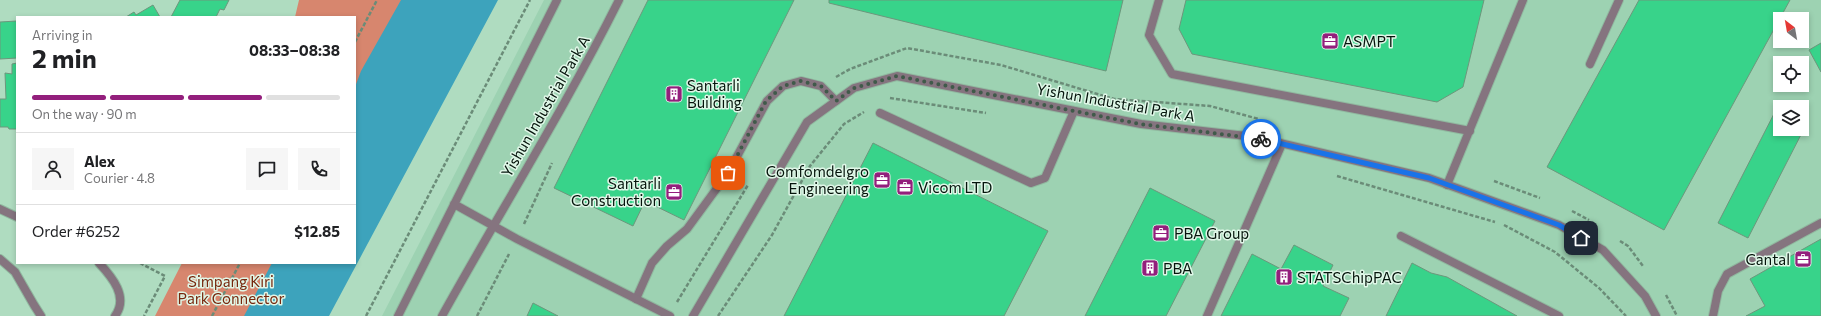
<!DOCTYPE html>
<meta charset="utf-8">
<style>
:root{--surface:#fff;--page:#f6f6f6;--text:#202124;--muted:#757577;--line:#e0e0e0;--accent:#931f7c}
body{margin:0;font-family:Commissioner,sans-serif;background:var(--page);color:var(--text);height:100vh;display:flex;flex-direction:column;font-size:15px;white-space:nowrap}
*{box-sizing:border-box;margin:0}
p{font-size:13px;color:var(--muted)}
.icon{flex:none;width:22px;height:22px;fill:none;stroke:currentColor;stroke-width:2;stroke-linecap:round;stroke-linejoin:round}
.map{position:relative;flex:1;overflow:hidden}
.drawer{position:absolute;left:16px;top:16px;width:340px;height:248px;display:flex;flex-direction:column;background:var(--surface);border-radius:0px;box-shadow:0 2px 6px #0003}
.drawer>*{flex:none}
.needle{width:26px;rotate:329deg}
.controls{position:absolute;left:1773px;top:12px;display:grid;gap:8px}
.controls a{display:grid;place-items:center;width:36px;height:36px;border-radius:0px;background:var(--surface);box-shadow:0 2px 6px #0003;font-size:20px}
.pin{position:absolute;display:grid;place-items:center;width:34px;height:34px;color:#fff;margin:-17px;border-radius:8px;box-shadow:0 2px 6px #0006}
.courier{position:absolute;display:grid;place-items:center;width:40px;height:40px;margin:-20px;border:3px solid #1a73e8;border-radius:50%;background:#fff;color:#222;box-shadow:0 1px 5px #0007}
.summary em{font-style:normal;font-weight:700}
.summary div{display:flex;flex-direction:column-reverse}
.summary{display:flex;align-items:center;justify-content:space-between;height:68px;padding:0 16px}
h1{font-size:26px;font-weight:700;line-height:30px}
.bar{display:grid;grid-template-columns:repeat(4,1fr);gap:6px 4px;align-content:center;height:48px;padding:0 16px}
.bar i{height:5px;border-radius:3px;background:var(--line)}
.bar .selected{background:var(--accent)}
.bar p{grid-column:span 4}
.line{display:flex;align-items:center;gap:10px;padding:0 16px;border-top:1px solid var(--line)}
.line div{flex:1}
.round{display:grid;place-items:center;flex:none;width:42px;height:42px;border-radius:0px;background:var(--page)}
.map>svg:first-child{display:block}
.built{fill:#9dd2b2;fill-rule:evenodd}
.green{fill:#d7866e}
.water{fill:#3da3bc}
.building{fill:#38d38a;stroke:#6c977c}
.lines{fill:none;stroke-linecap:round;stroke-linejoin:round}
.service-casing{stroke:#90b89f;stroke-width:10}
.minor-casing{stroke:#90b89f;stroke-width:10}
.path{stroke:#6b8c78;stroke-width:2.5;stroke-dasharray:4 2;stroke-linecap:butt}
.service{stroke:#85747f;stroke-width:8}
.minor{stroke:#85747f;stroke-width:8}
.done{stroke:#405a4a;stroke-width:4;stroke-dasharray:0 7.2}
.route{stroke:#1a73e8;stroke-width:5}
.labels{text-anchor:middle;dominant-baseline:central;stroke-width:3;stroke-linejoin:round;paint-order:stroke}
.poi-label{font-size:15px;fill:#04140b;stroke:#e0f7e8;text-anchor:start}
.street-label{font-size:15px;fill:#04140b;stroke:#e0f7e8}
.park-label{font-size:15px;fill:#77270d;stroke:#e0f7e8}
</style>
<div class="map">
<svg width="1821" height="316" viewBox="0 0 1821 316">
<rect width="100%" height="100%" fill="#afdcc0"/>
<path class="built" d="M544,0H1821V316H382ZM1780,19H1802V41H1780ZM1780,63H1802V85H1780ZM1780,107H1802V129H1780Z"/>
<path class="green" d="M299,0H444L355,172V17H295Z
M182,263H308L280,316H155Z"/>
<path class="water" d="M401,0H498L329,316H244L272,263H355V87L361,71Z"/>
<path class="building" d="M180,0H229L224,10L220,9L216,17H171Z
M648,0H794L684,220L645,201L633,226L554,188Z
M829,0H1123L1106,71L829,3Z
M1186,0H1484L1463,87L1437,102L1192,54L1179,29Z
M1639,0H1790L1664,230L1547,167Z
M153,5L160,17H126L134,12L136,15Z
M17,21V58L0,59V22Z
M1821,43V72L1809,50Z
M17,63V129H9L8,127H0V99H6L5,73L12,74V64Z
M1778,106L1780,107V129H1802V118L1808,121L1748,238L1718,223Z
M873,143L1048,231L1004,316H784Z
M1150,188L1215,221L1166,316H1085Z
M1821,239V316H1746L1765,306L1750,279Z
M1294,245L1333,265L1323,286L1349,298L1340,316H1221L1252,254L1281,269Z
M1412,263L1431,273L1447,277L1517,316H1386Z
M533,303L558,316H527Z"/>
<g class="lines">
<g class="service-casing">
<path id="service" d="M1159,0L1149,35L1172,74L1470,131
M1590,64L1619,0
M880,113L1031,183L1045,178L1074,111
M1447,185L1523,0
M1401,236L1559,316
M636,299L652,263L667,246L687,229L728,173L767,101L783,86L801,81L821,86L836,101
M1207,316L1282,144
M1713,316L1718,291L1727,274L1821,223"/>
</g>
<g class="minor-casing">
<path id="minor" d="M454,204L517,239L670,316
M0,209L17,217
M0,259L15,272L34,305L41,316
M99,263C112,277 129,297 115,316
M398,316L557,0
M442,316C501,210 565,108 619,0
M693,316L807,122L854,88L897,76L1141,124L1255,137L1429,178L1559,225L1603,250L1645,296L1656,316"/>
</g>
<path class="path" d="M355,42L377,0
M836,77L850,69L907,48L1001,65L1114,99L1210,106L1259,119
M890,98L986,113
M1337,176L1495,222
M1494,181L1540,198
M1572,211L1589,220
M524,224L552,163
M1504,225L1555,252L1599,288L1626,316
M1620,241L1628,246L1643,266
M140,263L165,276L144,316
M1666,295L1677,316
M677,302L748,185
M212,316L240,263
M366,316L530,0
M477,316L509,254
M718,316L772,235L810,166L844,124L864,112"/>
<use href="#service" class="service"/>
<use href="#minor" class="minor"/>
</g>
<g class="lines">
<path class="done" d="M728,173L766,101L783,86L801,81L821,86L836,101L854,88L897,76L1140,124L1261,139"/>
<path class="route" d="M1261,139L1429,178L1559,225L1581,238"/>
</g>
<defs>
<g id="office-square" transform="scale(0.9)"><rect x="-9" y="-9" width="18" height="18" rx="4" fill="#931f7c" stroke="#e0f7e8"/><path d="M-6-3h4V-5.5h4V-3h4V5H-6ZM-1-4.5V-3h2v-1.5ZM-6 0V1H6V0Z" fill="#fff"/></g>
<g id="building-square" transform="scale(0.9)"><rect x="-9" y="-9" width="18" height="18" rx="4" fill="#931f7c" stroke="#e0f7e8"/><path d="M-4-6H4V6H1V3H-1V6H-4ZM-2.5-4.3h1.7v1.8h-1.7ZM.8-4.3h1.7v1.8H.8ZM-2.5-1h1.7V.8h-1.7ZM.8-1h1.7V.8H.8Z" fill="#fff"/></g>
</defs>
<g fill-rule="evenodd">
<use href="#office-square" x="1330" y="41"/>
<use href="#building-square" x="674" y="94"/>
<use href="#office-square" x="882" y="180"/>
<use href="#office-square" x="905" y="187"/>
<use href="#office-square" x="674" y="192"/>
<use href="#office-square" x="1161" y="233"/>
<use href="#office-square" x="1803" y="259"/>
<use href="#building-square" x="1150" y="268"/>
<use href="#building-square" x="1284" y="277"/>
</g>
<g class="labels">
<g class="poi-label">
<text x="1343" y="41">ASMPT</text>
<text x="687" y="85">Santarli<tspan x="687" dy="17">Building</tspan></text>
<text x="869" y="171" text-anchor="end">Comfomdelgro<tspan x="869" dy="17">Engineering</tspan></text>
<text x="661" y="183" text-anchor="end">Santarli<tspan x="661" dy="17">Construction</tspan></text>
<text x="918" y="187">Vicom LTD</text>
<text x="1174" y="233">PBA Group</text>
<text x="1790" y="259" text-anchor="end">Cantal</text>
<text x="1163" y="268">PBA</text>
<text x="1297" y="277">STATSChipPAC</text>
</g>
<g class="street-label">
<text transform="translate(1116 102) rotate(10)">Yishun Industrial Park A</text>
<text transform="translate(545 106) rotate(-60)">Yishun Industrial Park A</text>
</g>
<g class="park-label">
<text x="231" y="281">Simpang Kiri<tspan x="231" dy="17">Park Connector</tspan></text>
</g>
</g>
</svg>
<div class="controls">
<a><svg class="needle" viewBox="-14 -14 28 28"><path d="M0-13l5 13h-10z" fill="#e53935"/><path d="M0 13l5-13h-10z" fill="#757577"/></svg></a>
<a><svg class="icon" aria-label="locate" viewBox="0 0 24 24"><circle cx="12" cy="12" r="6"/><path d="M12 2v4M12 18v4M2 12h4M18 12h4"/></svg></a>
<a><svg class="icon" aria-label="layers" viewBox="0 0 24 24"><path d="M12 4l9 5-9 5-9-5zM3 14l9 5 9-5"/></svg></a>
</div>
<div class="pin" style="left:728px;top:173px;background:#ea580c"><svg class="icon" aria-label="bag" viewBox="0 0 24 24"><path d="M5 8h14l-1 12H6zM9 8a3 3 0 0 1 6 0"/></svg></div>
<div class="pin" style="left:1581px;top:238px;background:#1f2937"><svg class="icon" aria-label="home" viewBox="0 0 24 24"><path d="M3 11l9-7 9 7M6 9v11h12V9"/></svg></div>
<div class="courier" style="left:1261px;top:139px"><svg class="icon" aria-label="bike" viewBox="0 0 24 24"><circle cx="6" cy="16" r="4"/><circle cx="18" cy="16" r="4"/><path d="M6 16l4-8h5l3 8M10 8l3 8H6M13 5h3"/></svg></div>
<section class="drawer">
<div class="summary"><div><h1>2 min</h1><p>Arriving in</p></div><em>08:33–08:38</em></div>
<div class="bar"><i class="selected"></i><i class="selected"></i><i class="selected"></i><i></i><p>On the way · 90 m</p></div>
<div class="line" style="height:72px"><a class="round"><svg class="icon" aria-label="person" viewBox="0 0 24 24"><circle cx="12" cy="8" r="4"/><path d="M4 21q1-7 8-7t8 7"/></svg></a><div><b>Alex</b><p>Courier · 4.8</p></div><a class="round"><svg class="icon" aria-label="chat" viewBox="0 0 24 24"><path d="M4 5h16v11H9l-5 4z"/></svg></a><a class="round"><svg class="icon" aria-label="phone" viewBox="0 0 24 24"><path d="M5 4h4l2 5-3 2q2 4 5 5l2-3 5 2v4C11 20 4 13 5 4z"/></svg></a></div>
<div class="line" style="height:52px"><div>Order #6252</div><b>$12.85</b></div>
</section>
</div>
